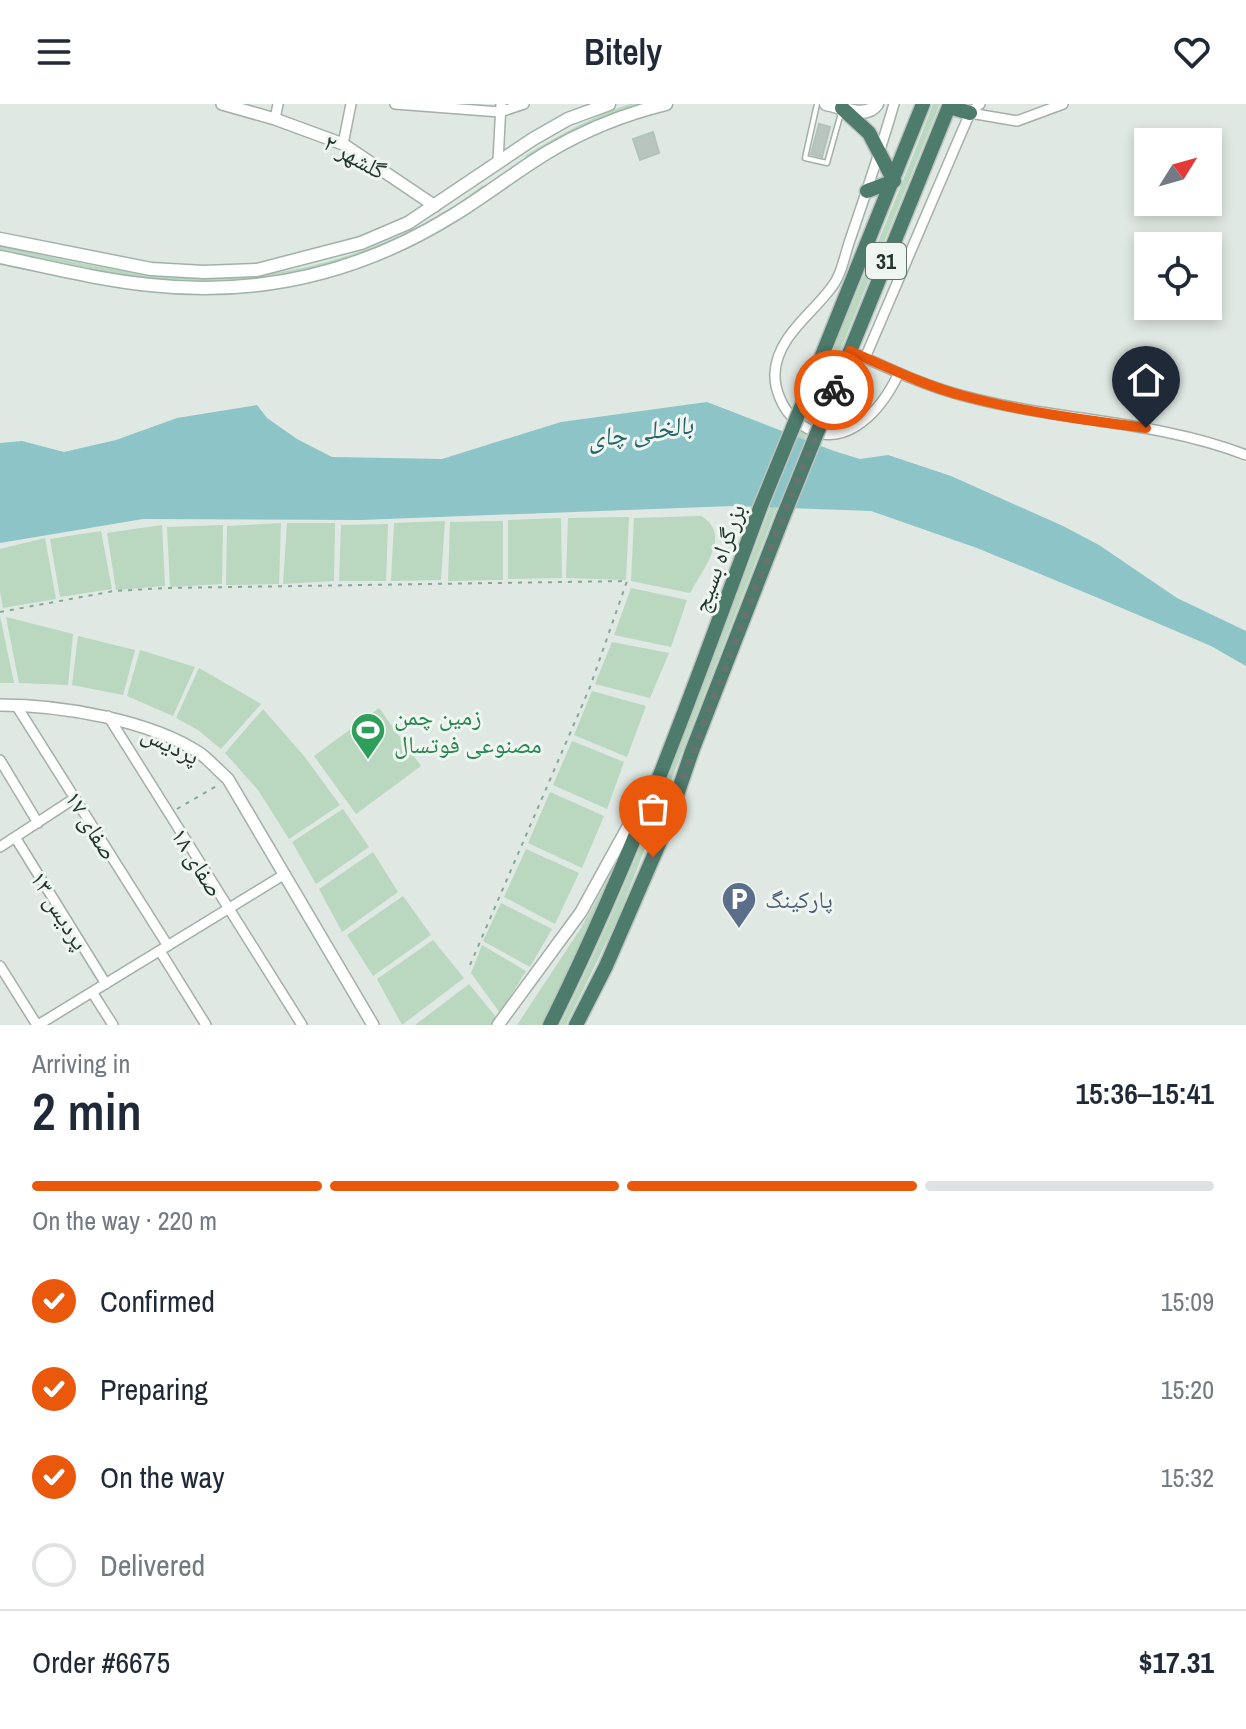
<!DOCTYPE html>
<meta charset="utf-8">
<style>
:root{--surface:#fff;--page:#f2f2f3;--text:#1f2937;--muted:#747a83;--line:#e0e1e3;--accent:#ea580c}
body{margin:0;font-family:"Archivo Narrow","Noto Naskh Arabic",sans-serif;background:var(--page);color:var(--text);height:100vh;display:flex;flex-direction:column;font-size:30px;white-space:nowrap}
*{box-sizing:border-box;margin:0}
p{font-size:26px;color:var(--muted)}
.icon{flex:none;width:44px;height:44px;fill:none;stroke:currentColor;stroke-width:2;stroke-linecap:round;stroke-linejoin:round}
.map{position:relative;height:921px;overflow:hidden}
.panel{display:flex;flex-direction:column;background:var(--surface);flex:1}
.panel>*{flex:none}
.needle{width:52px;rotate:53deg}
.fabs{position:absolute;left:1134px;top:24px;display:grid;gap:16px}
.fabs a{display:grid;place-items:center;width:88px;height:88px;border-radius:0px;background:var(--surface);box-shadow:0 4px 12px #0003;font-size:40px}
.pin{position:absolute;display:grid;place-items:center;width:68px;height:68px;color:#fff;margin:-82px -34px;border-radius:50% 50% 50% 0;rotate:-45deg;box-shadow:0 0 8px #0007}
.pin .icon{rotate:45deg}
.courier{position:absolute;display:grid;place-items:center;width:80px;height:80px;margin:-40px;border:6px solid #ea580c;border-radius:50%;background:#fff;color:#222;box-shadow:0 2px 10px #0007}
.overview em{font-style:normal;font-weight:600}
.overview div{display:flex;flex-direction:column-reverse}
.overview{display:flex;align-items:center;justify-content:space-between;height:136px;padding:0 32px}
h1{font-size:52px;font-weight:600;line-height:60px}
.bar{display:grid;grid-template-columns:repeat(4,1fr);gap:12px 8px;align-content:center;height:96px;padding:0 32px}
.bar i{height:10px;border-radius:6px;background:var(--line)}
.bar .on{background:var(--accent)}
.bar p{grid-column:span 4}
.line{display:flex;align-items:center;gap:20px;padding:0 32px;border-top:2px solid var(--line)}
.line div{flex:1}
ol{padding:0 32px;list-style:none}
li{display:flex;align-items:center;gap:24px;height:88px}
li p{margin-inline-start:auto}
li .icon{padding:8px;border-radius:50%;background:var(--accent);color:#fff;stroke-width:4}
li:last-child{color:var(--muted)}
li i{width:44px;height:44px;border:4px solid var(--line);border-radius:50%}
header{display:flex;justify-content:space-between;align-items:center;height:104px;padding:0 32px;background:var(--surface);font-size:36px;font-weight:600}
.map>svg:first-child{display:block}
.green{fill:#bad7bf}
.water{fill:#8dc4c7}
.building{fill:#b8c5bf;stroke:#b2c1b9;stroke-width:2}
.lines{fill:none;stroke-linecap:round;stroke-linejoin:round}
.service-casing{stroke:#a3afa9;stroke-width:7}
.minor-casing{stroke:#a3afa9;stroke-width:12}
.tertiary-casing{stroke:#a3afa9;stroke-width:14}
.secondary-casing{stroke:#9fb2aa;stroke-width:15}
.trunk-casing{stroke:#bdc3c1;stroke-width:17}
.path{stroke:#83a899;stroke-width:2;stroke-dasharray:4 6;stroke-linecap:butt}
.service{stroke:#fff;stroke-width:4}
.minor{stroke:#fff;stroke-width:9}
.tertiary{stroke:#fff;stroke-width:11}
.secondary{stroke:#fff;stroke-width:12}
.trunk{stroke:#4d7b6c;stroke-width:14}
.trunk-bridge-casing{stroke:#bdc3c1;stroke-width:17;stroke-linecap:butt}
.trunk-bridge{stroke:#4d7b6c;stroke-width:14}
.done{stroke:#64746e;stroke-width:8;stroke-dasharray:0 14.4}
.route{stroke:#ea580c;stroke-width:10}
.labels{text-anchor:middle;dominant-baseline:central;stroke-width:6;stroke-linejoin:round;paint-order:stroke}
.shield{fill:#eff5f1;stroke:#606f69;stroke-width:2}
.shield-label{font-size:22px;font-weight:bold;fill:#22362f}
.street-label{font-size:24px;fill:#22362f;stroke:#eff5f1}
.leisure-label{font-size:24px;fill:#27864d;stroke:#eff5f1;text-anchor:start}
.service-label{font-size:24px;fill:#4e5e75;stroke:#eff5f1;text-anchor:start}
.water-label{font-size:26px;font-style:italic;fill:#24656a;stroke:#eff5f1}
</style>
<header><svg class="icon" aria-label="menu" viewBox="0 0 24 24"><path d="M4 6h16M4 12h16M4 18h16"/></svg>Bitely<svg class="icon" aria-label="heart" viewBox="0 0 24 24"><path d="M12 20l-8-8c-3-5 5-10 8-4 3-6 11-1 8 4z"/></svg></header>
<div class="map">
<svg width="1246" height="921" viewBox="0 0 1246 921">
<rect width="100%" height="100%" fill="#dfe8e3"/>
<path class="green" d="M630,0H646L523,57L526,51C560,31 592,12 630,0Z
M933,0H940L775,408L618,814L566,921H560C646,749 707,567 776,388C825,257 884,131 933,0Z
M483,81L487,84L484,87C453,105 421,129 388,142C323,167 251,183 180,179C119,175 60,160 0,148V142C66,156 131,172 198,174C297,176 405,143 483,81Z
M701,412C733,430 702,466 690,489L631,477L634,414Z
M629,413L626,476L566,474L568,414Z
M561,414L562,474L508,475V416Z
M445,417L441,476L391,477L394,419Z
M503,417V476L448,477L450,418Z
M281,419L279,480L226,481L227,422Z
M287,419H335L334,477L283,480Z
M388,420L386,477H339L341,421Z
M162,421L165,482L116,486L107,429Z
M223,421L222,480L170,483L167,423Z
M101,427L112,485L60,493L50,435Z
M45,434L56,495L3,504L0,487V445Z
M631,484L687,496L671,543L614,531Z
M0,512L14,579H0Z
M6,513L73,530L68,581L19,579Z
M78,532L135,546L123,591L72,581Z
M612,538L669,549L650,594L595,580Z
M140,546L195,563L173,612L127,592Z
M199,564L261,600L221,645L198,626L176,614Z
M592,587L646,602L627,653L574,631Z
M379,604L421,662L356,710L314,652Z
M263,605L304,652L340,701L289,735L258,686L225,649Z
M572,637L624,658L607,705L553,681Z
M550,688L604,712L582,764L528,739Z
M343,705L369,743L316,780L292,738Z
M526,745L579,769L555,820L504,793Z
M373,748L398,788L342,828L319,785Z
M621,751L586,834L542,921H517L581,824Z
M403,792L431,831L373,872L347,831Z
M501,799L552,825L530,863L483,837Z
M433,836L464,874L402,921L377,875Z
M482,841L526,867L500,909L471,869Z
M469,880L496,913L491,921H415Z"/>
<path class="water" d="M707,298L834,347L860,355L888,351L951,372L1063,422L1099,441L1177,494L1246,527V562L1211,542L1103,496L977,444L871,407L733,402L360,416L143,415L0,439V339L22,337L64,348L116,336L177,314L257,301L267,314L297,335L332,353L442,355L561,318Z"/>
<path class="building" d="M819,20L830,23L822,53L811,50Z
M653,28L659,49L640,56L633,35Z"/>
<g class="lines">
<g class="service-casing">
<path id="service" d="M817,0L805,54L827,59L841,9"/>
</g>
<g class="minor-casing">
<path id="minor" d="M395,0L500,8L524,0
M894,0C881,45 866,89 851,133C845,149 842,171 831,184C811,211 777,233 775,269C774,284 782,303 792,313C837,356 879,311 899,269
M970,9L1017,17L1063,0
M275,15L278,0
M343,40L351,0
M498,57L501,0
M850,247C887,264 925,282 964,292C1057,317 1156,316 1246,351
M865,254L960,32L970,9L980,0
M16,601L168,842
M108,612L302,921
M0,656L38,719
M15,733L106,880
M0,743L75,694
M160,847L206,921
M0,862L37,921
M92,888L113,921
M38,921L285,770"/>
</g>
<g class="tertiary-casing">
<path id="tertiary" d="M222,0L275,15L343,40L435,102
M0,601C60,601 151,616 201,650C210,657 219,667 228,675L373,921
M498,921L581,808L646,690"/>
</g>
<g class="secondary-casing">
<path id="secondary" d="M826,0C842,3 866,16 877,0
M0,135L151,165L204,168L257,166L361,139L408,119L533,35L568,15L609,0
M0,153C49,163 99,176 150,181C259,193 358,170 452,112C485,92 515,68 548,48C585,26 625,10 666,0"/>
</g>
<g class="trunk-casing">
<path id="trunk" d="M949,3L970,9
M842,4L869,29L894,77L867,87
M800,306L923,0
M823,314L950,0
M550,921C633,754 696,579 760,404
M576,921L606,862L665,726L692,647L783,413"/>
</g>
<path class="path" d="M0,508L114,487L166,484L627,477L590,583L470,861
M177,705L220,680"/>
<use href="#service" class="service"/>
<use href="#minor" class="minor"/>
<use href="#tertiary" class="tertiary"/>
<use href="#secondary" class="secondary"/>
<use href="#trunk" class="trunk"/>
<g class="trunk-bridge-casing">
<path id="trunk-bridge" d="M760,404L800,306
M783,413L823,314"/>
</g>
<use href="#trunk-bridge" class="trunk-bridge"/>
</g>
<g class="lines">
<path class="done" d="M653,753L783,413L834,286"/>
<path class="route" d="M834,286L850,247C887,263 925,282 964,292C1024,308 1085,316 1146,324"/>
</g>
<defs>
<g id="stadium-pin" transform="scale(1.8)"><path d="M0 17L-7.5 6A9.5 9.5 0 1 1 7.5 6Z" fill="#2e9e5b" stroke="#eff5f1"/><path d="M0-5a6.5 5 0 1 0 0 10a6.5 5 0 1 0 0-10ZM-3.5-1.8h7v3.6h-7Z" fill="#fff"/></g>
<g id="parking-pin" transform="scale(1.8)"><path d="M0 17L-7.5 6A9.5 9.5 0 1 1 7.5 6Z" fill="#5c6f8a" stroke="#eff5f1"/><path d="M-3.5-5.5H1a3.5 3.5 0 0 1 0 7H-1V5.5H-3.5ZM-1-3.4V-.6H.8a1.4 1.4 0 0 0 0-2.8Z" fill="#fff"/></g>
</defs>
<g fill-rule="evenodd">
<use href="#stadium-pin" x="368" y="626"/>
<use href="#parking-pin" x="739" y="795"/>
</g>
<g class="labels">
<rect class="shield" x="866" y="139" width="40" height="36" rx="6"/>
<g class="shield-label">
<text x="886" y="157">31</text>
</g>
<g class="street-label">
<text transform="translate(355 52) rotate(29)">گلشهر ۲</text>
<text transform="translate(718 454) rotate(-70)">بزرگراه بسیج</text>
<text transform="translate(171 640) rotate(26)">پردیس</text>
<text transform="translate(92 721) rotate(58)">صفای ۱۷</text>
<text transform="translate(198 758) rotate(58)">صفای ۱۸</text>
<text transform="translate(60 806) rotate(58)">پردیس ۱۳</text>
</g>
<g class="leisure-label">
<text x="394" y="612">زمین چمن<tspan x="394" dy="28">مصنوعی فوتسال</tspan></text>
</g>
<g class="service-label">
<text x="765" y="795">پارکینگ</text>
</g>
<g class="water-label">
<text transform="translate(640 327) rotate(-8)">بالخلی چای</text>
</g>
</g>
</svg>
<div class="fabs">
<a><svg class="needle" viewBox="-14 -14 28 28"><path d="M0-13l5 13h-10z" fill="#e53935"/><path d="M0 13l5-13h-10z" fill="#747a83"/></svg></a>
<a><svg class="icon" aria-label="locate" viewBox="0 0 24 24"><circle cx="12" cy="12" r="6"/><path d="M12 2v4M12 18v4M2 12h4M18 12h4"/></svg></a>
</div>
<div class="pin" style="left:653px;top:753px;background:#ea580c"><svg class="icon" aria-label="bag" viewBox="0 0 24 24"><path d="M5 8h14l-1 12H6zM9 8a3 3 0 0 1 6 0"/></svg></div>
<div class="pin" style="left:1146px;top:324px;background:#1f2937"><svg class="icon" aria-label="home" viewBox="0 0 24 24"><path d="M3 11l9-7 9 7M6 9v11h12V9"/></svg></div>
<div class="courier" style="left:834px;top:286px"><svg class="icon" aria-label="bike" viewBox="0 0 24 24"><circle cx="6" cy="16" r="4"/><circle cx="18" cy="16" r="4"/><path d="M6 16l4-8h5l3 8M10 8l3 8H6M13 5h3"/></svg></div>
</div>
<section class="panel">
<div class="overview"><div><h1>2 min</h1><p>Arriving in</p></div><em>15:36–15:41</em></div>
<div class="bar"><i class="on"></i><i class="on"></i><i class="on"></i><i></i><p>On the way · 220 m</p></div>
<ol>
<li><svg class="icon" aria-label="check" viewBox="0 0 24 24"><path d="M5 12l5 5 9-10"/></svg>Confirmed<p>15:09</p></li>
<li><svg class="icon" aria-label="check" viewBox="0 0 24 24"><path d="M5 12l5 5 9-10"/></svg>Preparing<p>15:20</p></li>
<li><svg class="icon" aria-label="check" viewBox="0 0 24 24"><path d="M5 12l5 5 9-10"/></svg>On the way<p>15:32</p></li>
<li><i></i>Delivered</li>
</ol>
<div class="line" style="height:104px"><div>Order #6675</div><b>$17.31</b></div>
</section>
